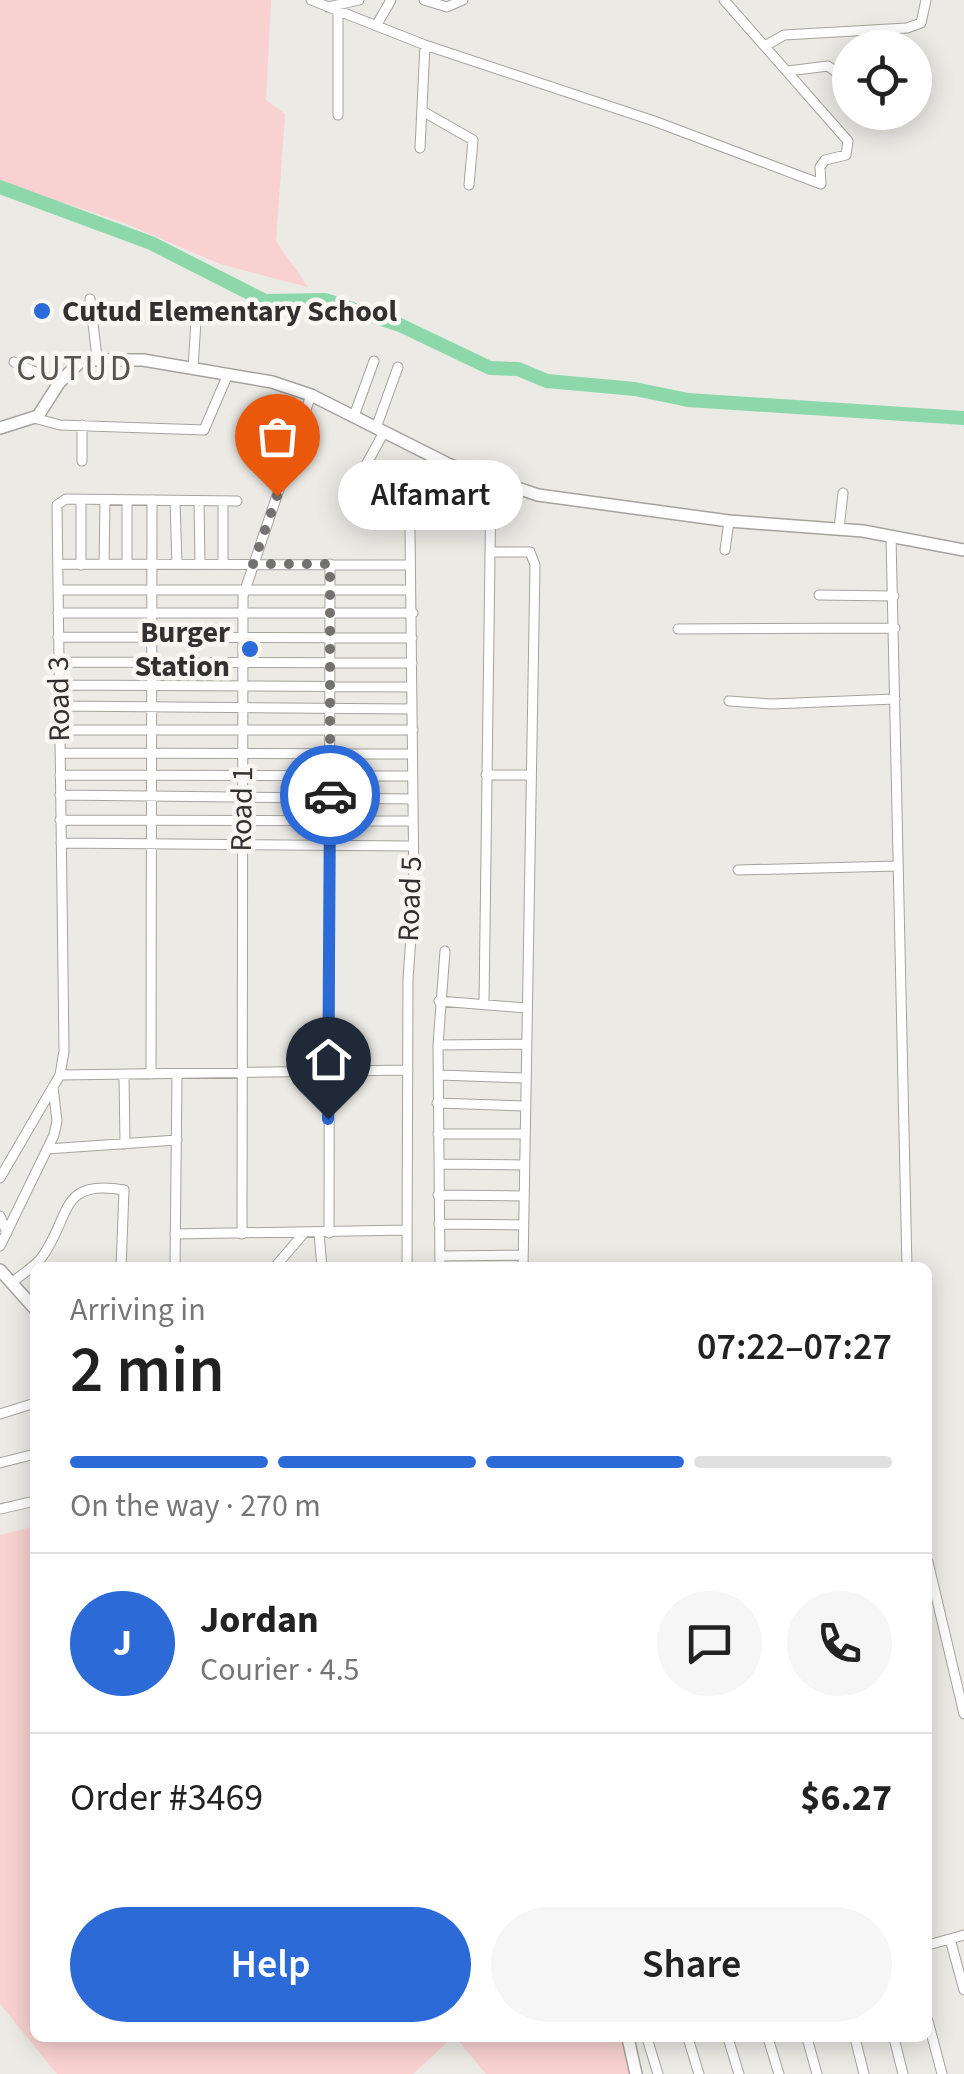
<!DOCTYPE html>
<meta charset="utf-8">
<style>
:root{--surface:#fff;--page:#f6f6f6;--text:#222;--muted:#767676;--line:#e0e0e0;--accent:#2b6ad7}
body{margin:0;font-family:"Source Sans 3",sans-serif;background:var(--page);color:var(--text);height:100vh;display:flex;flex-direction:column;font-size:38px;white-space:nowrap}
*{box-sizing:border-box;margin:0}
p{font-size:32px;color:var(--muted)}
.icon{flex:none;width:55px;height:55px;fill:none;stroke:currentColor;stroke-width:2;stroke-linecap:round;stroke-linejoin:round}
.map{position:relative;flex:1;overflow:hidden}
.panel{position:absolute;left:30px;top:1262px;width:902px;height:780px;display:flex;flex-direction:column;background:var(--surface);border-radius:15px;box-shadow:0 5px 25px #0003}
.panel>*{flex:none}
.fabs{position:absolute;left:832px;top:30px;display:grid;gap:20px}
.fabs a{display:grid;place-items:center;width:100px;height:100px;border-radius:50%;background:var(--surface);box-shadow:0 5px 25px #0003;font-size:50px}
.pin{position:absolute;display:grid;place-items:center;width:85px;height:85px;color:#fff;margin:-102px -42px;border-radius:50% 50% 50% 0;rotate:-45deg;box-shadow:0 0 10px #0007}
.pin .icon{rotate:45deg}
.courier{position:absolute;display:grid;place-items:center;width:100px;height:100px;margin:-50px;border:8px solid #2b6ad7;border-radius:50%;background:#fff;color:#222;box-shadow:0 2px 12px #0007}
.bubble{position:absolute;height:70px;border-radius:35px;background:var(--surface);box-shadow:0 5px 25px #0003;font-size:32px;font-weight:600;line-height:70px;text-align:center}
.summary em{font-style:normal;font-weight:600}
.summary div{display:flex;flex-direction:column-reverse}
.summary{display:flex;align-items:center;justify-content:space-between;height:170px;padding:0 40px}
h1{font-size:65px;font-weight:600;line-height:75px}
.bar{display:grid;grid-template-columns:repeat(4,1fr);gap:15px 10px;align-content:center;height:120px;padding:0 40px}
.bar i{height:12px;border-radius:8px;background:var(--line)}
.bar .active{background:var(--accent)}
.bar p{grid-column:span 4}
.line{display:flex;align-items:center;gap:25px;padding:0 40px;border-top:2px solid var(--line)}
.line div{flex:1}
.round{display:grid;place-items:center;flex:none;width:105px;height:105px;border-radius:52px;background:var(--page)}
.cta{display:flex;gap:20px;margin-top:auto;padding:20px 40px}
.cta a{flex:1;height:115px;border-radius:60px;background:var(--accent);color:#fff;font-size:40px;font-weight:600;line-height:115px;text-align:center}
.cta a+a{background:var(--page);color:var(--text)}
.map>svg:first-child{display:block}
.green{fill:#f8d1d0}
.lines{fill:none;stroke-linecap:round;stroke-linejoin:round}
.river{stroke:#8dd8ab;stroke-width:14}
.minor-casing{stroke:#a5a39e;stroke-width:11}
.tertiary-casing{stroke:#a5a39e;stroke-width:14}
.minor{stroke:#fff;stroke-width:9}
.tertiary{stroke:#fff;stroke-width:11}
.done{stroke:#73726f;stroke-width:10;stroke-dasharray:0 18}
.route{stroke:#2b6ad7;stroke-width:12}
.poi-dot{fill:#2b6ad7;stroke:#faf7f2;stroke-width:4}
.labels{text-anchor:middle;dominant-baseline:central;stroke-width:9;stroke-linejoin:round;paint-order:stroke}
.poi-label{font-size:30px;font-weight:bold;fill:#32312f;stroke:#faf7f2;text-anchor:start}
.street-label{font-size:30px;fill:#32312f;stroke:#faf7f2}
.quarter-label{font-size:35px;letter-spacing:2.5px;fill:#575651;stroke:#faf7f2}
</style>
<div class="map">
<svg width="964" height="2074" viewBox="0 0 964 2074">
<rect width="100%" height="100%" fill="#eceae5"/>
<path class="green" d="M0,0H271L266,100L285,114L276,241L308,287L220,264L122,222L0,182Z
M35,1526V2038H452L413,2074H57L0,2004V1535Z
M456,2038H623L633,2074H486Z"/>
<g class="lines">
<path class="river" d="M0,187L151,243L265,301L325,300L400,325L490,368L518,369L547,381L635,389L688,400L964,418"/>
<g class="minor-casing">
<path id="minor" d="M311,0L425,45L654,121L821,184L820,167L825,160L846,155L848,141L724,0
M424,0L447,7L463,0
M328,7L359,0
M376,26L391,0
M765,46L784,35L907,28L921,23L926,0
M788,71L828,66L836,72
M424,112L473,140L469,185
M338,115V11
M420,148L425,45
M90,299L97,357
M14,362L59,383
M193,368L196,321
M354,416L374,361
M34,418L60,425L204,430L228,374
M82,425V461
M376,428L398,367
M361,474L384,432
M81,500V565
M127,501V564
M175,501L177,564
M199,501L200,563
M223,501V564
M839,529L843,493
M891,536L907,1268
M725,550L729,521
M490,552H530L535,565L523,1268
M58,564L409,565
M104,564L105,501
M58,590H410
M819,595L894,596
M58,613H413
M678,629L895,628
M58,637L412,638
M58,662L412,663
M59,685L411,687
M729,701L771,704L895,699
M59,706L411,709
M60,730H413
M61,753L412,754
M60,775L411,776
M486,775H529
M60,795L412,799
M60,820L411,821
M61,843L411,846
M738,870L897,866
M439,1001L526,1008
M484,1003L491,481
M438,1045L526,1044
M151,1074L152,500
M60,1075L408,1070
M124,1075L125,1144
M439,1075L525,1078
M437,1103L525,1106
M438,1134H524
M47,1149L177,1140
M439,1164L523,1165
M0,1178L60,1075L64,1051L57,505L66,499L237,501
M438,1195L523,1196
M0,1216L7,1233
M439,1224L523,1225
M319,1233L322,1268
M329,1233L330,564
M175,1234L407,1230
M242,1234L243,596L311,395
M0,1246L54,1135L57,1121L53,1087
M440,1256L523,1255
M175,1268L177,1074
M274,1268L304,1233
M407,1268L408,979L414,893L410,530
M440,1268L438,1045L445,951
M12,1283C21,1274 35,1267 42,1257C71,1218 58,1178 124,1190L121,1268
M0,1414L35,1403
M0,1463L35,1454
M0,1509L35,1501
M928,1562L964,1714
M950,1939L964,1990
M928,1945L964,1935
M928,2021L942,2074
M647,2038L658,2074
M688,2038L699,2074
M728,2038L739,2074
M768,2038L779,2074
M807,2038L817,2074
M855,2038L864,2074
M894,2038L903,2074"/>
</g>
<g class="tertiary-casing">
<path id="tertiary" d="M0,428L38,416L59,383L82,360H143L272,382L311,395L450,465L538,495L729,521L863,531L964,550
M0,1270L35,1309
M628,2038L636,2074"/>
</g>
<use href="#minor" class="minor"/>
<use href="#tertiary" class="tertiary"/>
</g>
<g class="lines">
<path class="done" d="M277,496L253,564H330V795"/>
<path class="route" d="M328,1119L330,795"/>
</g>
<g class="poi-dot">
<circle cx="42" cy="311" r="10"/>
<circle cx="250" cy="649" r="10"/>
</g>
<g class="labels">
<g class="poi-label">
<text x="62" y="311">Cutud Elementary School</text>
<text x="230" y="632" text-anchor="end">Burger<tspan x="230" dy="34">Station</tspan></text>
</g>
<g class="street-label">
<text transform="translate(59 699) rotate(-91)">Road 3</text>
<text transform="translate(242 809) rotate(-89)">Road 1</text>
<text transform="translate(410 899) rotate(-88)">Road 5</text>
</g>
<g class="quarter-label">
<text x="75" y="369">CUTUD</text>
</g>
</g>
</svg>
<div class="fabs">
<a><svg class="icon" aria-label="locate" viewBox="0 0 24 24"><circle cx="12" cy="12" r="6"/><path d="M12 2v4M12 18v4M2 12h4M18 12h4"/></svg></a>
</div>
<div class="pin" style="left:277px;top:496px;background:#ea580c"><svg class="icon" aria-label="bag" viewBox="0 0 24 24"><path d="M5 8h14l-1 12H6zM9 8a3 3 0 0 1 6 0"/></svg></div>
<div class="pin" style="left:328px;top:1119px;background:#1f2937"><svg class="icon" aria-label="home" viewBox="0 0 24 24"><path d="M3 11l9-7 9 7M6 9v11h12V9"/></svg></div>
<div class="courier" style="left:330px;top:795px"><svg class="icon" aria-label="car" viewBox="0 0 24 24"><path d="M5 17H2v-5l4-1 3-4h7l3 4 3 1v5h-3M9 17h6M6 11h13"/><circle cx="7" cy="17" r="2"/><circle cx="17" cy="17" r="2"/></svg></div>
<div class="bubble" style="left:338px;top:460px;width:185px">Alfamart</div>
<section class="panel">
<div class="summary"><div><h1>2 min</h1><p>Arriving in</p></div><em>07:22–07:27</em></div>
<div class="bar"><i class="active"></i><i class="active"></i><i class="active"></i><i></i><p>On the way · 270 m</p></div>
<div class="line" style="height:180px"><b class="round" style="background:var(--accent);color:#fff">J</b><div><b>Jordan</b><p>Courier · 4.5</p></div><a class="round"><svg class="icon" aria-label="chat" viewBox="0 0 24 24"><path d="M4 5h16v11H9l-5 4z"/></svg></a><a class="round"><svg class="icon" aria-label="phone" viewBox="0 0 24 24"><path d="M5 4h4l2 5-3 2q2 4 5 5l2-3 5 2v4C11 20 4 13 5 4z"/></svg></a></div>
<div class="line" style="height:130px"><div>Order #3469</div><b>$6.27</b></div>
<div class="cta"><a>Help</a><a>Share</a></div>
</section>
</div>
